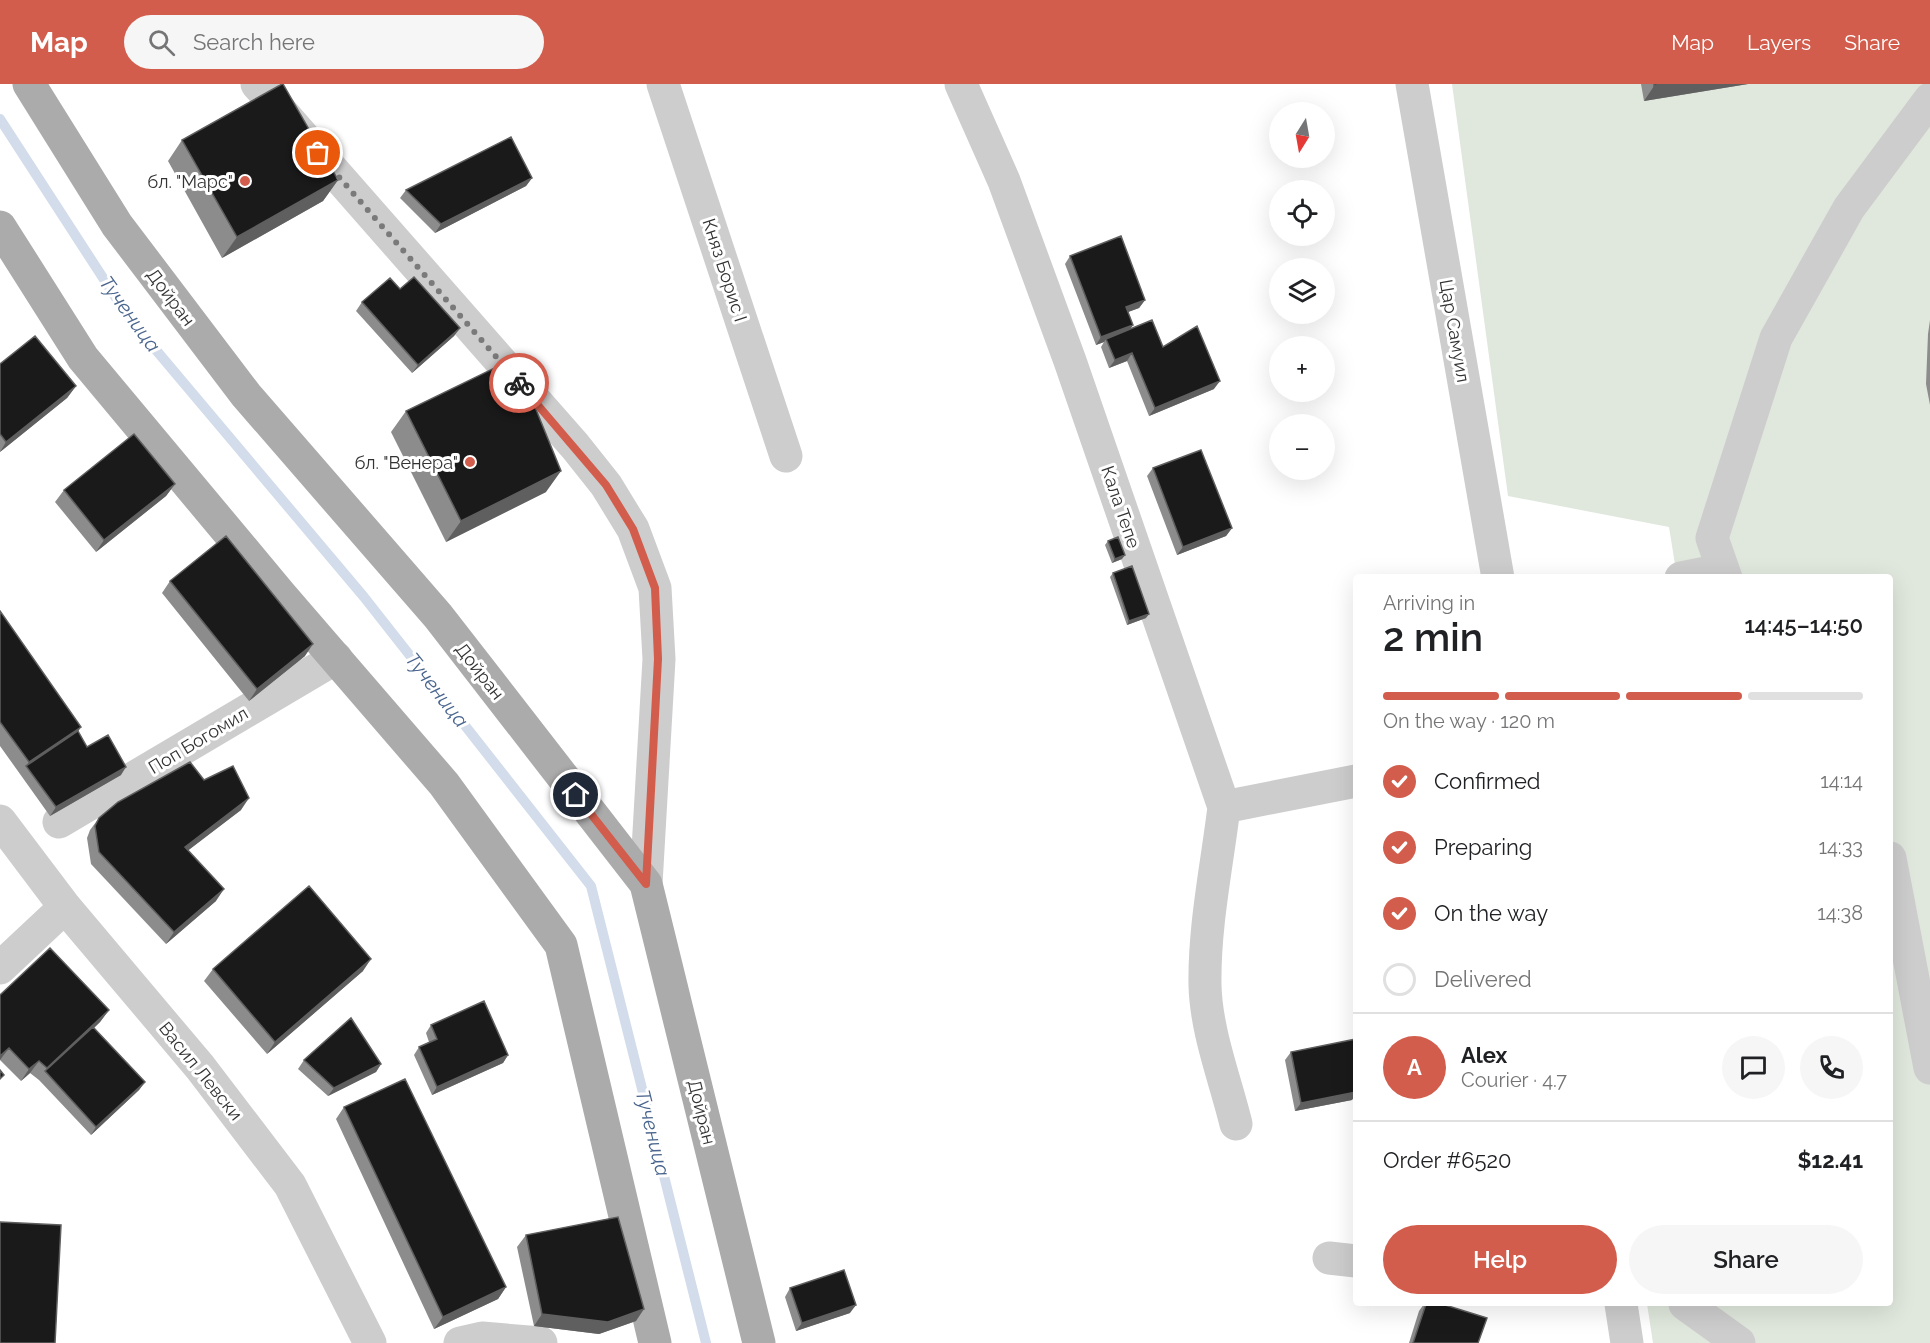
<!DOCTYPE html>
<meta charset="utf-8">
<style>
:root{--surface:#fff;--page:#f6f6f6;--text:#202124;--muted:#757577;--line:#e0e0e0;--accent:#d25d4c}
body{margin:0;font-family:Raleway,sans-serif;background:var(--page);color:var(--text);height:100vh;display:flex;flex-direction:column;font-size:22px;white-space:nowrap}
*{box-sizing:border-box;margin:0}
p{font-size:20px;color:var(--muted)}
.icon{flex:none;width:33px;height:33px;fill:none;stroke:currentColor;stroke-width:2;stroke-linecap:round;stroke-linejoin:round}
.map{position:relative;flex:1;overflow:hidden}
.drawer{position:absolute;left:1353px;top:490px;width:540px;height:732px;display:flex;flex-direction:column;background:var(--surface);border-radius:6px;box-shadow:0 6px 24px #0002}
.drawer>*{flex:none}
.needle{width:39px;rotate:191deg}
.fabs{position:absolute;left:1269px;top:18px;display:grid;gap:12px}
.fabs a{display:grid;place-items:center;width:66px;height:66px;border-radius:50%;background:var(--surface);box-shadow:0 6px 24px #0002;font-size:30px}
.pin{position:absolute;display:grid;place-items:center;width:51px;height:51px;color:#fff;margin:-26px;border:3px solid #fff;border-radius:50%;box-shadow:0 2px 6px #0007}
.courier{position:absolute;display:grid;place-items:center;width:60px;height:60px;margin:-30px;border:4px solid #d25d4c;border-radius:50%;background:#fff;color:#222;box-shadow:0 2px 8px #0007}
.headline em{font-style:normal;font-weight:600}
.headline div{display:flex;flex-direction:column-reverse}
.headline{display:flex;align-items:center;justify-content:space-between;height:102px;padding:0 30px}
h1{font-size:39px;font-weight:600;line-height:45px}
.bar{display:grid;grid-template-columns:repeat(4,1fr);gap:9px 6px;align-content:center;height:72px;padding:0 30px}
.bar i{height:8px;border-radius:4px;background:var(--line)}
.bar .selected{background:var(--accent)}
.bar p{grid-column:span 4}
.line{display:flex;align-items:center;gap:15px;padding:0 30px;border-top:2px solid var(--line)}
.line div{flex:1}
.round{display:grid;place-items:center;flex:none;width:63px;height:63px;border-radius:32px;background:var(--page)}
ol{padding:0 30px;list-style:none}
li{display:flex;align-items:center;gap:18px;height:66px}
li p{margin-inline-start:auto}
li .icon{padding:6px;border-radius:50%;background:var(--accent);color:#fff;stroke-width:4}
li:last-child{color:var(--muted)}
li i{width:33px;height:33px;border:3px solid var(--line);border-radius:50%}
.primary-button{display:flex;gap:12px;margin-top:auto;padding:12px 30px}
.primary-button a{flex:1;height:69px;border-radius:36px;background:var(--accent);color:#fff;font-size:24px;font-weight:600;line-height:69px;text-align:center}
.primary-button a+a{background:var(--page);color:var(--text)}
header{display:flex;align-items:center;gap:36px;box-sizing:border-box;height:84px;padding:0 30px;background:var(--accent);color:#fff}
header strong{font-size:28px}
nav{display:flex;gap:33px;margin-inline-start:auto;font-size:21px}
.search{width:420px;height:54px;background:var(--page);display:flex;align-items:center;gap:15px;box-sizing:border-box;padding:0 21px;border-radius:33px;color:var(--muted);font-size:22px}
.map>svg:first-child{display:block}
.green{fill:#e0e8dd}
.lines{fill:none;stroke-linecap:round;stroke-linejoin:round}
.stream{stroke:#d2dcea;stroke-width:10}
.minor{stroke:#cdcdcd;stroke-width:33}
.major{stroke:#ababab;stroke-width:33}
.wall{fill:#8c8c8c}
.shaded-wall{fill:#5f5f5f}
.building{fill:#1a1a1a;stroke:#5f5f5f;stroke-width:1.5}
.done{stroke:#7a7a7a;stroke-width:6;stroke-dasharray:0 10.8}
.route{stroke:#d25d4c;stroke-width:8}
.poi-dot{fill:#d25d4c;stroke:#fff;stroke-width:2}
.labels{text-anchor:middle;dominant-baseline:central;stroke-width:6;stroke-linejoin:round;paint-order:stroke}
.poi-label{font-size:18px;fill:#333;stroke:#fff;text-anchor:end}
.street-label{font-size:18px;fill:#333;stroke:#fff}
.water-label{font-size:20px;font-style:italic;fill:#49658d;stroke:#fff}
</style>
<header>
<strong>Map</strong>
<div class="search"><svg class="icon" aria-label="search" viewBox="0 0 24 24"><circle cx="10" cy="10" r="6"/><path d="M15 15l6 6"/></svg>Search here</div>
<nav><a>Map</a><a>Layers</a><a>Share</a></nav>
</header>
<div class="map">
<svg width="1930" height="1259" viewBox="0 0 1930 1259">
<rect width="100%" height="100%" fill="#fff"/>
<path class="green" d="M1452,0H1930V1259H1653L1647,1220H1890V494L1677,493L1669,443L1508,412Z"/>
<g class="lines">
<path class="stream" d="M0,35L129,234L364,513L591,802L706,1259"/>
<path class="minor" d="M257,0L575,362L606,401L633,445L655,504L659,575L646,800
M663,0L786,372
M961,0L1004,97L1070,277L1224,723L1356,697
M1412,0L1498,494
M1681,494L1721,486
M1726,494L1712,454L1776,254L1849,124L1930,15
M1224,723C1217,781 1204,842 1205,901C1206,947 1225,995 1236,1040
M0,737L65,823L200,983L290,1101L370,1259
M59,738L336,574
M1890,774L1930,984
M0,884L65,823
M1329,1174L1356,1177
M1621,1220L1627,1259
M1685,1220L1739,1259
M460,1259L482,1254L541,1259"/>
<path class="major" d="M29,0L117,141L246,311L438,532L646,800L759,1259
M0,143L83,274L280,510L444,700L561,861L655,1259"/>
</g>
<path class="wall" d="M1641,0H1748L1644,17Z
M182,56L338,96L323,117L222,174L168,77Z
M532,94L526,102L435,149L400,114L406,106Z
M1070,172L1145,216L1139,224L1128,228L1133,241L1130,245L1163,263L1214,305L1149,332L1127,277L1109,284L1101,263L1104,258L1096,261L1065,180Z
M400,205L460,244L454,252L412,289L356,227L362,218Z
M1930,236V321L1926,300L1928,250Z
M0,280L76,302L67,314L0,368Z
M406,327L546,408L446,458L391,348Z
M1153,384L1232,444L1226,452L1177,471L1147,392Z
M175,400L166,412L96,468L55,418L64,406Z
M1108,457L1122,475L1112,479L1105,461Z
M1113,489L1146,534L1127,541L1110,493Z
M170,497L305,572L249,617L162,509Z
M0,527L81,643L78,647L87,663L121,691L50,732L0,662Z
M204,696L241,726L188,766L216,817L166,860L91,780L87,754L90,746L99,734Z
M213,885L363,887L267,970L204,897Z
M0,911L109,926L100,938L94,944L145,998L139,1006L91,1051L39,996L30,989L21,997L0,976Z
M431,941L508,971L503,979L432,1011L414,971L419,963L429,958L426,949Z
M1356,955V995L1352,1016L1295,1027L1285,976L1291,968Z
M304,976L381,980L376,988L328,1012L298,985Z
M344,1023L506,1203L498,1215L434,1245L336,1035Z
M526,1151L636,1237L599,1250L534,1242L517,1163Z
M790,1204L850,1229L796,1247L785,1213Z
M1424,1220H1442L1478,1259H1409L1419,1227Z"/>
<path class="shaded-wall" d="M1666,0H1748L1644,17L1654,2Z
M532,94L526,102L435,149L441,140Z
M338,96L323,117L222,174L237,153Z
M1145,216L1139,224L1120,231L1126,223Z
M1133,241L1127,250L1106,255L1104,258L1096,261L1101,253Z
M460,244L454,252L412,289L418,281Z
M1132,269L1127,277L1109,284L1115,276Z
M1220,297L1214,305L1149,332L1155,324Z
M76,302L67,314L0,368L6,358Z
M561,387L546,408L446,458L461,437Z
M175,400L166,412L96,468L104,456Z
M1232,444L1226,452L1177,471L1183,463Z
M1125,471L1122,475L1112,479L1115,475Z
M1149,530L1146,534L1127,541L1129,537Z
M313,560L305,572L249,617L257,605Z
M81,643L73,655L26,682L29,678Z
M126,683L121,691L50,732L56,723Z
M249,714L241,726L177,775L185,763Z
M224,805L216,817L166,860L174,848Z
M371,875L363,887L267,970L275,958Z
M109,926L100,938L46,989L45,987L39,996L47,984Z
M9,964L0,976V972Z
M508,971L503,979L432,1011L437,1003Z
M39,977L30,989L21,997L29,985Z
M381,980L376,988L328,1012L334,1004Z
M145,998L139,1006L91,1051L96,1043Z
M1356,1008V1011L1352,1016L1295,1027L1301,1019Z
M506,1203L498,1215L434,1245L443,1233Z
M856,1221L850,1229L796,1247L802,1239Z
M644,1225L636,1237L599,1250L534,1242L542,1230Z"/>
<path class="building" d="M282,0H283L338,96L237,153L182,56Z
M1654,0H1666L1654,2Z
M511,53L532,94L441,140L406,106Z
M1121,152L1145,216L1126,223L1133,241L1101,253L1070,172Z
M414,193L460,244L418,281L362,218L390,194L400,205Z
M1152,236L1163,263L1197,242L1220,297L1155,324L1132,269L1115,276L1106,255Z
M35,252L76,302L6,358L0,350V280Z
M511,276L524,296L561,387L461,437L406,327Z
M134,350L175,400L104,456L64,406Z
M1201,366L1232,444L1183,463L1153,384Z
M226,452L313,560L257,605L170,497Z
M1118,453L1125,471L1115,475L1108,457Z
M1132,482L1149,530L1129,537L1113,489Z
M0,527L81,643L29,678L0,638Z
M78,647L87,663L108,651L126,683L56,723L26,682Z
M190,678L204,696L233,682L249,714L185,763L224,805L174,848L99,768L95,742L99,734L118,718Z
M309,802L371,875L275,958L213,885Z
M50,864L109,926L47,984L39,977L29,985L9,964L0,972V911Z
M484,917L508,971L437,1003L419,963L437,955L431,941Z
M351,934L381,980L334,1004L304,976Z
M93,943L145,998L96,1043L45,987Z
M1356,955V988L1354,989L1356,999V1008L1301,1019L1291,968Z
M0,986L4,991L0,995Z
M405,995L506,1203L443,1233L344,1023Z
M618,1133L644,1225L608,1238L542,1230L526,1151Z
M0,1138L61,1141L55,1259H0Z
M844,1186L856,1221L802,1239L790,1204Z
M1426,1220H1442L1487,1234L1478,1259H1413Z"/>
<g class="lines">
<path class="done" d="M318,69L519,299"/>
<path class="route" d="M519,299L606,401L633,445L655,504L658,575L646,800L576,711"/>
</g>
<g class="poi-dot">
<circle cx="245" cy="97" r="6"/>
<circle cx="470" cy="378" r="6"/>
</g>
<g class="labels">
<g class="poi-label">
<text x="233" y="97">бл. "Марс"</text>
<text x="458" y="378">бл. "Венера"</text>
</g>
<g class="street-label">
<text transform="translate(725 186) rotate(72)">Княз Борис I</text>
<text transform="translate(171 213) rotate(53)">Дойран</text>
<text transform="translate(1455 247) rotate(80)">Цар Самуил</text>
<text transform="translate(1121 423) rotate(71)">Кала Тепе</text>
<text transform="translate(480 587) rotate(52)">Дойран</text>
<text transform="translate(198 656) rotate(-31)">Поп Богомил</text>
<text transform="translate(201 987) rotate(51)">Васил Левски</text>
<text transform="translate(702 1028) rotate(76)">Дойран</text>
</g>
<g class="water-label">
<text transform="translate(130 230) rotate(54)">Тученица</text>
<text transform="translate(437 606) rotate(52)">Тученица</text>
<text transform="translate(653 1049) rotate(76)">Тученица</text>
</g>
</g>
</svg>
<div class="fabs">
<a><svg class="needle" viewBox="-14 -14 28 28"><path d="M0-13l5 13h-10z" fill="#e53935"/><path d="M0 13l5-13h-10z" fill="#757577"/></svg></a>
<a><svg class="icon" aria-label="locate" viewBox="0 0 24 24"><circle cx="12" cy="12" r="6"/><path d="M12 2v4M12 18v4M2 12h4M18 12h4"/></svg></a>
<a><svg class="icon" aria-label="layers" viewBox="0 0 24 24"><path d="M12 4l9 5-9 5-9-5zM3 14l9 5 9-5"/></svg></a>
<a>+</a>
<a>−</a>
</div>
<div class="pin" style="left:318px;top:69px;background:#ea580c"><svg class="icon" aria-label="bag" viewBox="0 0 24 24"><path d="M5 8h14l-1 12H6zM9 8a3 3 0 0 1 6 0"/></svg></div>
<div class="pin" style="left:576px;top:711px;background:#1f2937"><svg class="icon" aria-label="home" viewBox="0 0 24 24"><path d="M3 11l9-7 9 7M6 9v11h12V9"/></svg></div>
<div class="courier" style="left:519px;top:299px"><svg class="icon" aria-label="bike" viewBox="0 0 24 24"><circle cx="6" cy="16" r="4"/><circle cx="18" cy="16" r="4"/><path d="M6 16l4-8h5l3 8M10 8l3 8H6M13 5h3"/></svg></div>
<section class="drawer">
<div class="headline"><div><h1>2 min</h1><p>Arriving in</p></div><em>14:45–14:50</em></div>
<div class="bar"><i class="selected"></i><i class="selected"></i><i class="selected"></i><i></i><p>On the way · 120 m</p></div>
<ol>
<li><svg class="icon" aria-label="check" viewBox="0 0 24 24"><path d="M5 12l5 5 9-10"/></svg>Confirmed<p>14:14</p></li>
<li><svg class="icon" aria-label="check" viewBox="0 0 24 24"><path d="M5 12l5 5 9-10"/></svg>Preparing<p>14:33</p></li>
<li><svg class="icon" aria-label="check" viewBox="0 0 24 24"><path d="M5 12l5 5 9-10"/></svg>On the way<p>14:38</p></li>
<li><i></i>Delivered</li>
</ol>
<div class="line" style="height:108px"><b class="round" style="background:var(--accent);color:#fff">A</b><div><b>Alex</b><p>Courier · 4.7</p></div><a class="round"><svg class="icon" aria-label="chat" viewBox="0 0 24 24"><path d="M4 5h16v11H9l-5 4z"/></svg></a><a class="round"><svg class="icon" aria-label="phone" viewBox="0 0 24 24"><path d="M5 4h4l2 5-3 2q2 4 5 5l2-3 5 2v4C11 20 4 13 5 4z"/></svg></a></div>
<div class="line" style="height:78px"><div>Order #6520</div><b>$12.41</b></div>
<div class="primary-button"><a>Help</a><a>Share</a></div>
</section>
</div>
